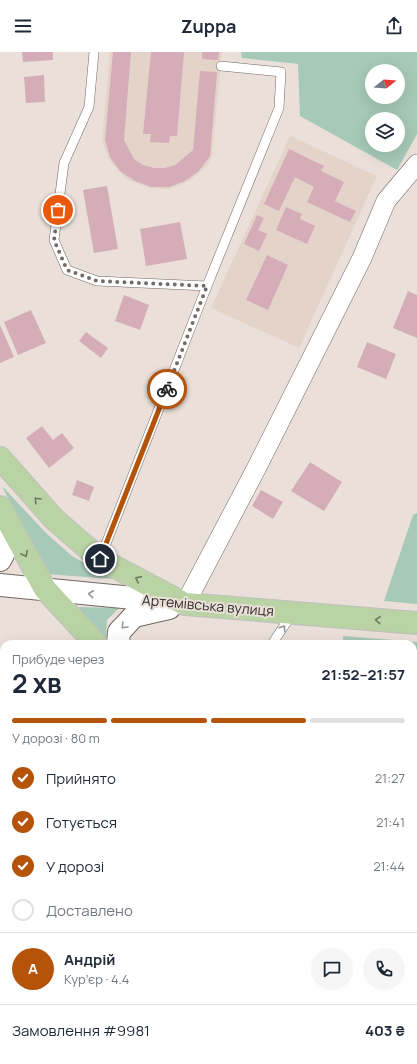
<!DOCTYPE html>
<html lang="uk">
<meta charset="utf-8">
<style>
:root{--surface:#fff;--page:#f6f6f7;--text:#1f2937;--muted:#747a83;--line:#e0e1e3;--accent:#b45309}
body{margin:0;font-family:Manrope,sans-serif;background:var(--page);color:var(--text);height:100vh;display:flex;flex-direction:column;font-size:15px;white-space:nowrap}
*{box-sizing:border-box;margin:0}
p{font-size:13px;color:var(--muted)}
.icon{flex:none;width:22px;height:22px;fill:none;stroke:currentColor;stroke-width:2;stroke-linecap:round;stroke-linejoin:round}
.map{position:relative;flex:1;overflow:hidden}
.side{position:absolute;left:0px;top:588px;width:417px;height:424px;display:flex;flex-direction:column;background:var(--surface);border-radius:12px 12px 0 0;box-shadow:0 4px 16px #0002}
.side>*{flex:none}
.needle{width:26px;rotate:73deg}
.controls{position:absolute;left:365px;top:12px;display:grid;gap:8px}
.controls a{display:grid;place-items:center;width:40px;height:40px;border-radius:50%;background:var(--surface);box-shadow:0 4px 16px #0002;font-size:20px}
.pin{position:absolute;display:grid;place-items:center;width:34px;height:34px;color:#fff;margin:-17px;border:2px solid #fff;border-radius:50%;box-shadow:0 1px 4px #0007}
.courier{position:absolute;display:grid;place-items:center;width:40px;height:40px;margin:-20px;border:3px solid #b45309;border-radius:50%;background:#fff;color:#222;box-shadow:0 1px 5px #0007}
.head em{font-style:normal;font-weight:700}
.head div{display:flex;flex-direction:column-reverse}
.head{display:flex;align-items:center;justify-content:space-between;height:68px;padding:0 12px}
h1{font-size:26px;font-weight:700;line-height:30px}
.bar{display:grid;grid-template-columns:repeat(4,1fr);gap:6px 4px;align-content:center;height:48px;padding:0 12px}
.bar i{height:5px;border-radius:3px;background:var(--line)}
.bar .on{background:var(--accent)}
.bar p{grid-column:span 4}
.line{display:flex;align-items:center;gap:10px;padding:0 12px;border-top:1px solid var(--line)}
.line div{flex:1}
.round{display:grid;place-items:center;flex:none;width:42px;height:42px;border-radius:21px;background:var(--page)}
ol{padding:0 12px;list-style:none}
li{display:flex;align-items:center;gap:12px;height:44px}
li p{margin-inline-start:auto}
li .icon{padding:4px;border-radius:50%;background:var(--accent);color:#fff;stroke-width:4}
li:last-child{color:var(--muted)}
li i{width:22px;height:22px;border:2px solid var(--line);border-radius:50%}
header{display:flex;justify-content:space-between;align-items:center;height:52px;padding:0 12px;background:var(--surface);font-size:18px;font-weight:700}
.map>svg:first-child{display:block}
.built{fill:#e3d3c8}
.green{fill:#a7c9b8;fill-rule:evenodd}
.building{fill:#d5adb9}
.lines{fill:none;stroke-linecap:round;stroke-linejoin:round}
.lane-casing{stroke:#716863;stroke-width:10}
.street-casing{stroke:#716863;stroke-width:20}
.secondary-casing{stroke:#716863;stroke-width:24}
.primary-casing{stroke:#c1c0bf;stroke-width:24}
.lane{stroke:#fff;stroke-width:9}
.street{stroke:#fff;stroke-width:19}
.secondary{stroke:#fff;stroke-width:22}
.primary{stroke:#b9d3a4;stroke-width:22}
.rail-casing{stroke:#8a847f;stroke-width:4.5}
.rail{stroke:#eae0d9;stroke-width:3;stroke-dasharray:9;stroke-linecap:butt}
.oneway{stroke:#6e7861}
.oneway2{stroke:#989695}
.done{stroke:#726c68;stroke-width:4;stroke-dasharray:0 7.2}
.route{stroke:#b45309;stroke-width:5}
.labels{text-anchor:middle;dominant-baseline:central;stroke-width:4;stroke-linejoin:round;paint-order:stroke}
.street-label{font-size:14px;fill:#312e2b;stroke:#eae0d9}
</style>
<header><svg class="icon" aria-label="menu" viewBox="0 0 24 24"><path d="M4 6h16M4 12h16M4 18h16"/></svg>Zuppa<svg class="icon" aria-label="share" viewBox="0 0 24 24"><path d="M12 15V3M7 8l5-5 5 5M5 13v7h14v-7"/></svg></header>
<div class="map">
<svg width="417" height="1012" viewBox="0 0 417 1012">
<rect width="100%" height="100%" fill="#eae0d9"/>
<path class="built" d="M110,0H222L212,104L207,114L189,129L170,137L149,136L126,127L109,108L102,88Z
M290,84L377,124L299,296L211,256Z"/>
<path class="green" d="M241,0H417V82L397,118L300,64L298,12L242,6ZM372,19H398V45H372ZM372,67H398V93H372Z
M2,434L46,481L72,504L113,527L45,522Z
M417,461V552L384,549L413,463Z
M78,555L119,556L107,568L106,587Z
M343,584L417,590V712L413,711V592H343Z
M0,884L4,885V1008H413V949H417V1012H21L0,1007Z"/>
<path class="building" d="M22,0H53V8L23,10Z
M113,0H131L124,88L134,107L143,113L154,116H165L175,113L193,98L200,19L217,20L210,104L199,119L185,129L169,135H151L135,129L120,119L110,105L105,88Z
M151,0H184L177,84H170L169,91L150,90L151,82H143Z
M202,0H219L218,8L202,7Z
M44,23L45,50L26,51L24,25Z
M289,97L324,114L321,119L344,130L335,149L356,159L350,170L307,150L314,135L295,125L279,159L264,152Z
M107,134L118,197L94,201L83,138Z
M286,155L302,162L300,167L315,174L307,192L276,178Z
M257,163L264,166L258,178L267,182L259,199L244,192Z
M180,170L187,207L146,214L140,177Z
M267,203L288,213L268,258L246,248Z
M408,239L417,243V286L393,276Z
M124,243L149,253L140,278L115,269Z
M31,258L46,291L18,303L4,270Z
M0,273L14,305L0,311Z
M86,280L108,296L101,306L79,289Z
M367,290L396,302L386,327L357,315Z
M42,374L53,388L62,381L74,396L49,416L26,386Z
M310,410L342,430L324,459L291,439Z
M77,428L94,435L89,449L72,443Z
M261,438L283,450L273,467L252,454Z"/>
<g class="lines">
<g class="lane-casing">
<path id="lane" d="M94,0L89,55L64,111L54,188L67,218L97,229L207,234
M100,507L207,234L279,56L281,20L221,14
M272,592L292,562"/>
</g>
<g class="street-casing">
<path id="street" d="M185,552L256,417L362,206L386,149L417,112"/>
</g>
<g class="secondary-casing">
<path id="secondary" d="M0,463C6,481 11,491 0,508
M0,533L184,551
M118,592L119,580L134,564L169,556
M0,622L4,623"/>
</g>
<g class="primary-casing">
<path id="primary" d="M0,406L54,467L100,507L185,552L417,571
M0,455L45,537L96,592
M413,737L417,738"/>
</g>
<use href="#lane" class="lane"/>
<use href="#street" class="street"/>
<use href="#secondary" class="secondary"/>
<use href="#primary" class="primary"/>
<g class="rail-casing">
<path id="rail" d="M0,794H4
M0,828H4
M413,876L417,877
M413,895L417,896"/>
</g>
<use href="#rail" class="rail"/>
</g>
<defs><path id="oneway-chevron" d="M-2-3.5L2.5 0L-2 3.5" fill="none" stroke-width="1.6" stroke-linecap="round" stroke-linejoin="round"/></defs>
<g class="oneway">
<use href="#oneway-chevron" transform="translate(37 448) rotate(-133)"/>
<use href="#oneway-chevron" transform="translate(25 502) rotate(61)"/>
<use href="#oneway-chevron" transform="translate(138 527) rotate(-153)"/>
<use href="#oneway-chevron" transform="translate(378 568) rotate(-175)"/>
</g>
<g class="oneway2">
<use href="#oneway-chevron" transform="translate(91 542) rotate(-174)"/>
<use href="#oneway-chevron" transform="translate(124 574) rotate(133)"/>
<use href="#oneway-chevron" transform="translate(283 576) rotate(-56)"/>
</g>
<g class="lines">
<path class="done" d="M58,158L54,188L67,218L97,229L207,234L167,337"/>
<path class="route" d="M100,507L167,337"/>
</g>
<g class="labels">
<g class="street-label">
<text transform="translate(208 553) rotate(5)">Артемівська вулиця</text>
</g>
</g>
</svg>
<div class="controls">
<a><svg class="needle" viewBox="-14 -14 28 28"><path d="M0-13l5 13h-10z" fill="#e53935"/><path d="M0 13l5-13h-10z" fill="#747a83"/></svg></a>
<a><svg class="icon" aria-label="layers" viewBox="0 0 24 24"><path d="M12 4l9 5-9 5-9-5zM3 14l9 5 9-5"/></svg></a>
</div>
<div class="pin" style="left:58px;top:158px;background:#ea580c"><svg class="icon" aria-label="bag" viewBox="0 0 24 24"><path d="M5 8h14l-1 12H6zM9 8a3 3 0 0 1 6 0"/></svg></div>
<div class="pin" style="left:100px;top:507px;background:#1f2937"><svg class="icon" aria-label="home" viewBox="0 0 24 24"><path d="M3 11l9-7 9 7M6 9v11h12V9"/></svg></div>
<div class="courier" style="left:167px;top:337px"><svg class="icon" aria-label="bike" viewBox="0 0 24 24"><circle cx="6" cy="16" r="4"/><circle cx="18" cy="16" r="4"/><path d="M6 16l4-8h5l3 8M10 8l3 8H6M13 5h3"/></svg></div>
<section class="side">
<div class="head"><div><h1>2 хв</h1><p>Прибуде через</p></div><em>21:52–21:57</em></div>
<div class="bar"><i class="on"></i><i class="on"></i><i class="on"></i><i></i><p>У дорозі · 80 m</p></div>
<ol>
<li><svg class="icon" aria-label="check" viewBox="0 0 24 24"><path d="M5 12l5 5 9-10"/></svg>Прийнято<p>21:27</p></li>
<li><svg class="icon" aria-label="check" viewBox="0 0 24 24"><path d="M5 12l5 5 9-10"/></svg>Готується<p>21:41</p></li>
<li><svg class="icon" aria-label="check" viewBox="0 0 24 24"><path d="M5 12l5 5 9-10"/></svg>У дорозі<p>21:44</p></li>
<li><i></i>Доставлено</li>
</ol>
<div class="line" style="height:72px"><b class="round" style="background:var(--accent);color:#fff">А</b><div><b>Андрій</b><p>Кур’єр · 4.4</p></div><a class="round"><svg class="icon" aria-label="chat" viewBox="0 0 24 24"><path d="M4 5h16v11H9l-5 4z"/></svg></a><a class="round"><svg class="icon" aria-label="phone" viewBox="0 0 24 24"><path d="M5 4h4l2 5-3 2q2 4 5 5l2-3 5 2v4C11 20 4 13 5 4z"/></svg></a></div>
<div class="line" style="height:52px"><div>Замовлення #9981</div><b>403 ₴</b></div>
</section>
</div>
